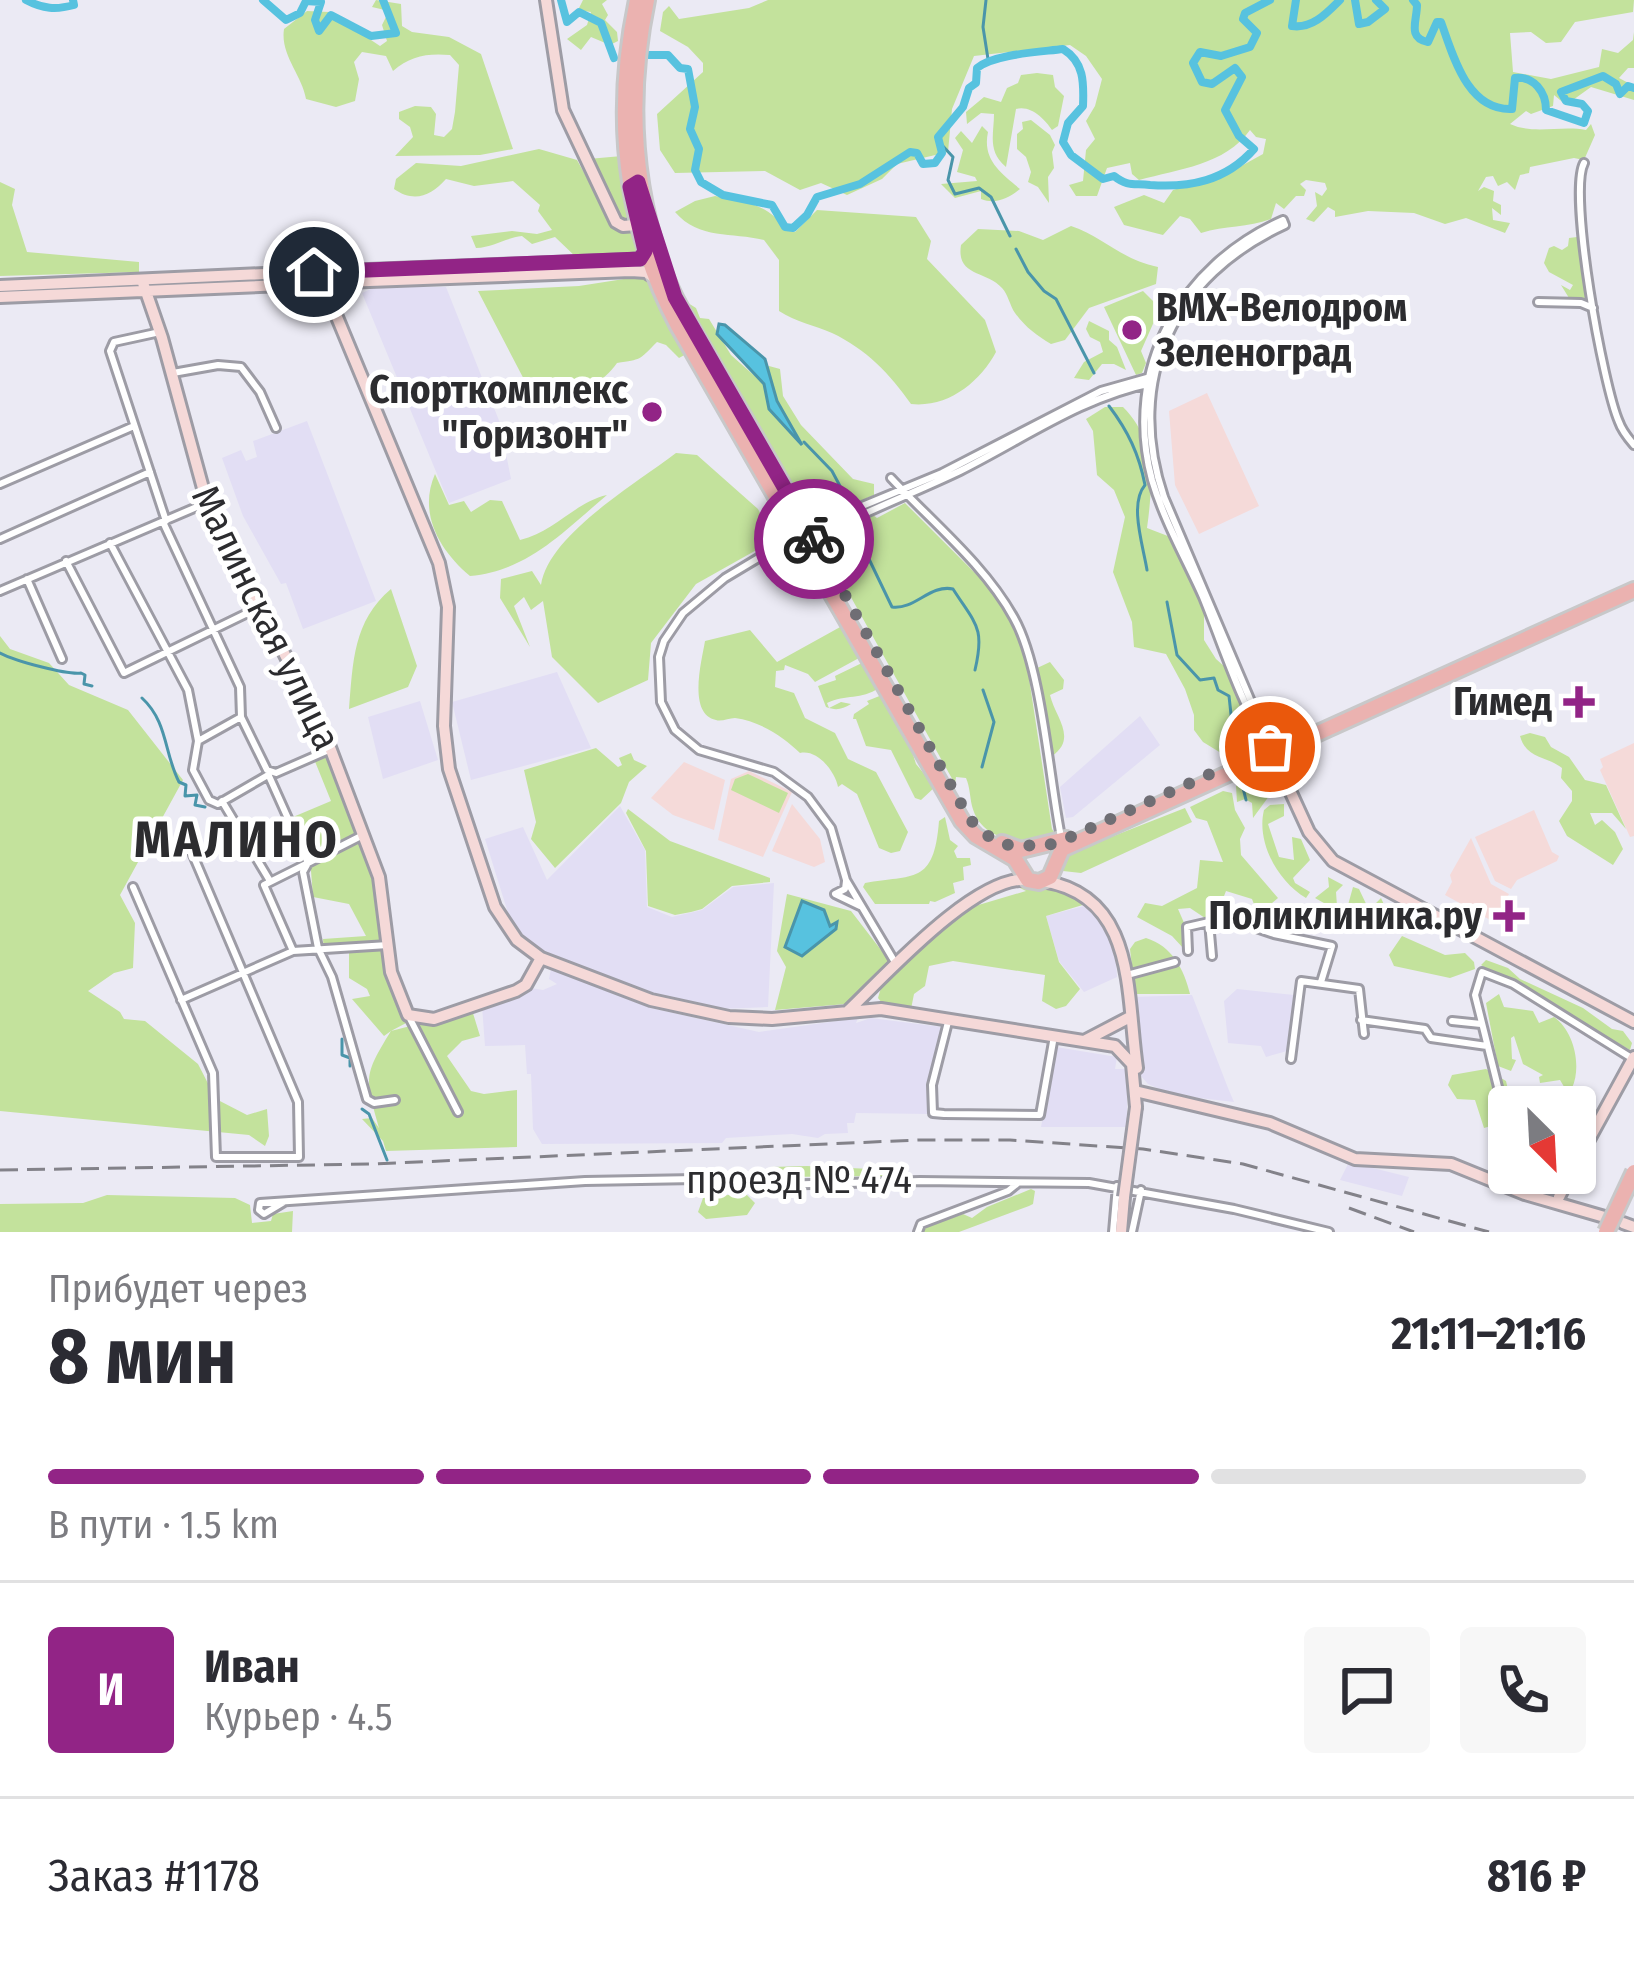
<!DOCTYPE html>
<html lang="ru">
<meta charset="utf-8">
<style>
:root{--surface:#fff;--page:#f7f7f7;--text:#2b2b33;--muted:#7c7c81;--line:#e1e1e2;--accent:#922486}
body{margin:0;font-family:"Fira Sans Condensed",sans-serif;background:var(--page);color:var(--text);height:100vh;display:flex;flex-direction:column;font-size:45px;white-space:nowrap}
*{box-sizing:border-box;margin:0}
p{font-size:39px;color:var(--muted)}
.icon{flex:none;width:66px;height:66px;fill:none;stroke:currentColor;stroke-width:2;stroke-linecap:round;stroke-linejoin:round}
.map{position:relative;height:1232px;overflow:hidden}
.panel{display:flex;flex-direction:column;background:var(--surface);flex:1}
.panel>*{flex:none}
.needle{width:78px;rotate:156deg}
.fabs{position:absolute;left:1488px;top:1086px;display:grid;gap:24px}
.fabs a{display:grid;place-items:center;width:108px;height:108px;border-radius:12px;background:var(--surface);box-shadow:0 3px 9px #0004;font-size:60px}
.pin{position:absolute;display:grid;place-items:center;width:102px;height:102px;color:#fff;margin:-51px;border:6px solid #fff;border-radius:50%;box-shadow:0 3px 12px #0007}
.courier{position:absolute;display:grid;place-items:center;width:120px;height:120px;margin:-60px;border:9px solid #922486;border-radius:50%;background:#fff;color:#222;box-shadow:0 3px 15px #0007}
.headline em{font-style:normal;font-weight:700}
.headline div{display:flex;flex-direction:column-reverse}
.headline{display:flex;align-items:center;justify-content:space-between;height:204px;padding:0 48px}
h1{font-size:78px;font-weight:700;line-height:90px}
.bar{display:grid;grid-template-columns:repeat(4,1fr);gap:18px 12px;align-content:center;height:144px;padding:0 48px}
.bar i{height:15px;border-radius:9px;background:var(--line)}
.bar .selected{background:var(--accent)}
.bar p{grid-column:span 4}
.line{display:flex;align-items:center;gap:30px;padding:0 48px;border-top:3px solid var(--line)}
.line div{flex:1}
.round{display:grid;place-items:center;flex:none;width:126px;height:126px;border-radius:12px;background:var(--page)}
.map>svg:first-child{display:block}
.industrial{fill:#e2def4}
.education{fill:#f5dad9}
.green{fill:#c3e29c}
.water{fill:#57c2df;stroke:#4a95aa;stroke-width:3}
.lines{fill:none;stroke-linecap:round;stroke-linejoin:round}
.stream{stroke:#4a95aa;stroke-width:3}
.river{stroke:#57c2df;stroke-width:8}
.street-casing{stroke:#9d9ca5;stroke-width:12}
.secondary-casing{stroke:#9d9ca5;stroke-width:16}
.primary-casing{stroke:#c8c8c9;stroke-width:20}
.street{stroke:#fff;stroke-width:6}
.secondary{stroke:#f5d9d8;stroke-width:10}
.primary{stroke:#ebb2b0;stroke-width:14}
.rail{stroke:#838289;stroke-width:3;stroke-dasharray:18 9;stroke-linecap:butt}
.secondary-bridge-casing{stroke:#9d9ca5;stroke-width:16;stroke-linecap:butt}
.primary-bridge-casing{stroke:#c8c8c9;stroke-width:20;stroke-linecap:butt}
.secondary-bridge{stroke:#f5d9d8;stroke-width:10}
.primary-bridge{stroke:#ebb2b0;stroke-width:14}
.done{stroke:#6f6e74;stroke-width:12;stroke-dasharray:0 21.6}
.route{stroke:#922486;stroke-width:15}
.poi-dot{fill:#922486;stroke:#fff;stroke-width:4.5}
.labels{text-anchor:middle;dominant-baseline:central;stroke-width:10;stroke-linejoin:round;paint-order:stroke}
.poi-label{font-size:39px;font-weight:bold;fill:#2c2c2f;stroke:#fff;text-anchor:end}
.street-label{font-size:39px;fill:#2c2c2f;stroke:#fff}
.district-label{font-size:51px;font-weight:bold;letter-spacing:3px;fill:#2c2c2f;stroke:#fff}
</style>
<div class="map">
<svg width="1634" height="1232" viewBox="0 0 1634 1232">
<rect width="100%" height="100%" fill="#ebeaf4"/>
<path class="industrial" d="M375,287H446L500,423L511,479L449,503L362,293Z
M307,421L376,601L303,629L286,583L281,584L243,516L222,458L241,450L246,461L257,457L253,441Z
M557,672L591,748L471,780L452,702Z
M420,701L438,760L383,779L368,717Z
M1140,716L1160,745L1073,817L1066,818L1060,787Z
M620,806L645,850L647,907L672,917L702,910L733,887L774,883L768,1007L718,1009L655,994L538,951L514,932L485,839L523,827L547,880Z
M1088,905L1115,946L1117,977L1084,992L1059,961L1046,916Z
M551,969L651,1008L759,1032L858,1018L856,1023L871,1018L942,1027L931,1076L930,1114L856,1113L854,1123H847L848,1133L825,1134L818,1138L792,1134L726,1138L722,1143L542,1144L533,1129L531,1074H527L525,1045L485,1046L482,1006L531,988L543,990L557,984L549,979Z
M1237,989L1294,995L1287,1051L1266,1057L1261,1046L1228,1043L1224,1001Z
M1192,995L1228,1088L1234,1102L1173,1095L1148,1084L1140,1075L1132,997Z
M1056,1047L1117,1057L1115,1069H1127V1127H1041Z
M1349,1162L1409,1177L1402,1196L1340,1180Z"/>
<path class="education" d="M1207,393L1259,506L1199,534L1175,485L1169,411Z
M1634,743V836L1630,837L1600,770L1603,767L1600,759Z
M684,762L725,780L714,830L673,815L651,798Z
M749,771L792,792L763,857L718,840L731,779Z
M792,804L820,839L825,862L814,867L772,851Z
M1534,810L1552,852L1559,856L1557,861L1517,880L1511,889L1495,881L1475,837Z
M1471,838L1491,884L1509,894L1494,922L1445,895L1452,882L1450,875Z"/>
<path class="green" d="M376,0L401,4L402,26L412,32L449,37L481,54L513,149L480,155L395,156L413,137L410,127L399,119V112L415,106L431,107L436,114L434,135L444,137L452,129L455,112L459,65L450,55C427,53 410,56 393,71L386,56L362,52L354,62L359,79L355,101L336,107L306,99C302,75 280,55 284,29L307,11L329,12L380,46L387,41L382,25L389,11L372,7Z
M583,0H607L602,4L608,15L605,20L617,32L618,41L610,45L591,37L581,50L567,39L587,25L591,12L578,10Z
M768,0H1634L1633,12L1575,22L1561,42L1546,43L1531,32L1510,33L1513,72L1551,79L1599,67L1602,49L1618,53L1633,40L1634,32V68H1628L1619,78L1634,86V100L1591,87L1566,105L1554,95L1553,106L1531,114L1526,111L1510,124C1534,135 1561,125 1586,130L1591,124L1595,135L1584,160L1574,158L1530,167L1529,173L1520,175L1515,190L1507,182L1498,186L1493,176L1486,177L1478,191L1484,187L1494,191L1493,201L1501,205V215L1492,208L1493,220L1510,223L1505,233L1466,218L1445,224L1414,213L1368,211L1335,217V211L1328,207L1314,222L1306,219L1317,206L1315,192L1322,196L1327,189L1325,183L1306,180L1300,184L1306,190L1304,196H1296L1284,209L1276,203L1271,219C1248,228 1225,225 1201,233L1190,219L1180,216L1163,235L1124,225L1114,207L1144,195L1164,203L1173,190L1225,175L1263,154L1266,139L1256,137L1250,130C1225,165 1179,169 1139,180L1132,174L1130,163L1107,168L1097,196H1076L1069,185L1083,181L1086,150L1095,139L1086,121L1095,106L1102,79L1086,56L1070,45L974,56L952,109L948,152L897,164L882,179L847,195L821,183L800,190L765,171L675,173L660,150L657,114L703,72V63L688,47L660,31L663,12L669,6L679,19L749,8Z
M1037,73L1053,75L1055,87L1064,96L1058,126L1052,130C1045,120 1032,105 1016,109L1006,167C987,151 994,134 994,114L981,113L967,124L966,112L984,97L1001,102L1007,88L1018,83L1021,75Z
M1031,120L1050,135L1055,145L1052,152L1054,168L1048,177L1049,203L1038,187L1028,182L1031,172L1026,157L1017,149V134L1023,129L1022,122Z
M982,126L988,132C982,160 1001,173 1020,189C1009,198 996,205 981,199V191L955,198L941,184L977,181L975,177L957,172L963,150L955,138L961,131L972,143Z
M539,149L577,160L614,227L635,234L640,255L577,258L555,237L532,244L522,236C505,238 494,247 476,248L471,236L512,231L537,234L552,230L538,211L540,205L513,181L474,186L446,179C431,196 414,203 394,189L396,179L416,163L461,166Z
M622,156L632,217L631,221L621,222L588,159Z
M0,182L15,189L12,205L27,252L139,262V272L0,276Z
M715,196C744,202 769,203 785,230L795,232L817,210L916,217L931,241L927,259L985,320L996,352C980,382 948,408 911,404C890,374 866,349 832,333C814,325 796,322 779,311V260L764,240C732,232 699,240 675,212L695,201Z
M1071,226C1104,237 1120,259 1158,267L1156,284L1089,308L1065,340L1051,344C1037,336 1025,327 1015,313C1010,306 1008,294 1002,288C986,270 956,277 961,245L978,229L1019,231L1043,240Z
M1577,237L1582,242L1586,299L1569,298L1561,285L1570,290L1573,285L1549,272L1544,263L1549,248L1554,246L1562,250L1568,246L1569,238Z
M643,276L651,281L688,353L679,358L666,345L657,342C638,361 642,359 617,363C599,389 562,404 529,389L478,291L579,286Z
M1143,291L1160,308L1141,351L1146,363L1142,373L1136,375L1104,307Z
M680,298L696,308L700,318L709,319L731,355L758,379L760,370L769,366L780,369L783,396L801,425L853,479L874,484V495L815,520L806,514Z
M1089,321L1109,331V340L1117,347L1126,370L1114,364H1102L1089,380L1074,378L1084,362L1103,352L1100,342L1090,337L1086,329Z
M1105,407H1123C1156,439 1153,485 1147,528L1173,538L1204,612V640L1216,659L1234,675L1255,725L1250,742L1221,753L1203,742L1194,730V715L1185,689L1166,654L1134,647L1132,622L1113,572L1125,517L1114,490L1097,475L1093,431L1086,419Z
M676,453L697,455L758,509L774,540L696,584L651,643L648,680L598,703L552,657L543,601L531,610L524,597L514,606L530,647L500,598L501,579L532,571L541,585C548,535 637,483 676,453Z
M435,474L449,505L464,501L471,512L490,500L502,501L520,540C555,532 575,502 607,495C564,531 528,571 470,576C439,550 418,513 435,474Z
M905,503L992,590L1019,635L1027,665L1052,829L1056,835C1027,843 982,845 972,806C970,798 970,787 966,778L956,777L955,784L823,547L822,540L873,515L877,518Z
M391,589L417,666L408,687L349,709C353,662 353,621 391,589Z
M842,626L859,658L815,682L808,674L785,665L784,670L776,671L775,687L794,693L805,718L835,733L848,759L876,772L908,832L900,851L891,853L879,848L857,794L842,784L838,787C836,774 819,749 800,753C785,738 760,721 735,718C729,718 721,722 716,720C687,714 702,660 705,641L750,630L777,662Z
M0,636L10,649L49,663L69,685L128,710L183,780L120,895L135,923L133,968L114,973L88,991L120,1012L124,1019L145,1021L198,1064L216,1099L247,1115L267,1109L269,1136L265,1146L249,1135L0,1111Z
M864,662L879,688C861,700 846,694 827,703L829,708L841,702L851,704C842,709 837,711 826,707L818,686L836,680L835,676Z
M1050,662L1064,680L1063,689L1050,695C1055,717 1078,738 1052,756L1035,669Z
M882,695L909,742L916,764L935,787L921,800L915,798L891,750L866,746L856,719H853L854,714L869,704L867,701Z
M1530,733L1545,737L1551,747L1569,757L1585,780L1606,785L1626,829L1612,813H1590L1595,825L1602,820L1615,832L1623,849L1613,865L1567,836L1559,821L1572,801V791L1561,778L1562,768C1547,756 1526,759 1520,736Z
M596,748L618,767L622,765L619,758L631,753L634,760L647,766L629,782L621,803L555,868L531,839L536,822L524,770Z
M330,752L380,895L394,990L408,1022L391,1031L472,1010L480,1036L462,1041L447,1056L471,1091L484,1094L517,1090V1147L386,1151L383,1141L362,1119L372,1118L379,1128C365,1078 363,1076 391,1031L384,1036L352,999L370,996L367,989L349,978V953L324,952L323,939L366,936L349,904L313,897L310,858L293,817L331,801L314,759Z
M1266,765L1271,767L1277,785L1253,818L1252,803L1245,799L1237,802L1236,786L1255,781L1253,771Z
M748,774L788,793L779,813L731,790L735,779Z
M1223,791L1232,793L1235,810L1245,828L1240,839L1241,855L1278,898L1258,915L1252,899L1226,891L1217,914L1205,918L1190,908L1178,909L1185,925L1184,949L1172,936L1137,917L1145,903L1162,906L1197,888L1200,860L1223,862L1207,821L1196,818L1190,807Z
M1284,804V816L1268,824L1279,857L1294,860L1292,837L1301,839L1310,860L1293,878L1295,883L1310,892L1306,898C1278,882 1256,842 1264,810L1270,805Z
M1185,808L1192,822L1081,873L1063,871L1065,855Z
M628,809L670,841L770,878V882L732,886L702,909L691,912L675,915L648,906L646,851L626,813Z
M945,817L950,840L958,846L954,851L957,858H970L971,865L963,867L964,880L953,883L955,893L935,902L930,901L929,904H875L863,887L865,883C913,874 934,886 939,821Z
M1328,877L1343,885L1336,892L1337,906L1348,905L1353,887L1359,889L1369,910L1381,898L1387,911L1379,934L1315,898L1329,887Z
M1018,887L1051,888L1086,904L1046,916L1059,962L1080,989L1066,1006L1056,1009L1042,1001L1045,975L953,961L929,966L925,986L914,994L911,1009L882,1003L878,998L882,984L953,919L965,909L1026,891Z
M787,894L851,911L891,963L846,1004L775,1010L786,967L777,951Z
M1402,936L1445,955L1465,953L1474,962L1475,969L1450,978L1394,966L1389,955Z
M1146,938C1172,946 1184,969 1190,994H1135L1130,949L1135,942Z
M1486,960L1508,968L1520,979L1583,1008L1612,1029L1623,1031L1632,1043L1630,1050L1481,965Z
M1499,994L1504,1007L1533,1011L1539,1023L1554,1017C1574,1031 1582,1066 1572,1088L1566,1090L1560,1080L1540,1083L1539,1077L1543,1075L1523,1064L1514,1036L1511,1038L1512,1059L1516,1060L1511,1071L1498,1066L1486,1003Z
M1486,1069L1506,1081L1512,1107L1509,1130L1498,1124L1484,1128L1475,1100L1457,1099L1448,1085L1452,1075Z
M807,1166L893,1170L890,1176L772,1177L767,1172L770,1167Z
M1031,1189L1035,1191L1033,1204L1029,1206L959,1232H923L925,1227L963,1214L972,1218L987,1207Z
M745,1193L755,1203L747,1215L706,1219L698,1212L703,1198Z
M107,1195L235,1198L250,1205L252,1223L271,1221L273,1214L293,1211L292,1232H0V1204L83,1203Z"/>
<path class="water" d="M719,324L725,325L765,359L777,401L802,445L769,409L764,384L717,334Z
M802,901L824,910L830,926L837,922L836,929L802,956L785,947Z"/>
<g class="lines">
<path class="stream" d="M986,0L983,27L988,59
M941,144L953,157L948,180L955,194L979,188L991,197L1010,236
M1016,249L1028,272L1044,291L1056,299L1094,373
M1109,406C1128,431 1139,454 1145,485C1129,504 1143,545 1147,570
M804,442L832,471L850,505
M858,521L865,535
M868,557L892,607C915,610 930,584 953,589C976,625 985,627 975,670
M1167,602L1177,655L1200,680L1214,678L1218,690L1229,696L1235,751
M0,653C15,661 67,675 81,673L85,675L84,684L92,686
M142,698C168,722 164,753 179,782L186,785L185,796L197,795L195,805L205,807
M982,767L994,722L983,690
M1242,784L1246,800
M342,1039V1055L350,1058V1066
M362,1109L369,1114L387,1160"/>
<path class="river" d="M26,0C43,9 56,10 74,5L73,0
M263,0L286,20L300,13L306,1L321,2L315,20L319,31L331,15L371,36L396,33L383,0
M561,0L567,22L579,12L601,23L614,58
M1296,0L1292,26C1312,29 1326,14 1340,0
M1355,0L1359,24L1368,22L1385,9L1376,0
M1413,0L1417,5C1417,21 1407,38 1428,42L1437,22H1441C1453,55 1467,111 1512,109L1515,78C1534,76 1546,92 1546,110L1584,123L1588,111L1582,104L1566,101L1561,92L1603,76L1616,84L1620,94L1628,86L1634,88
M649,55H668L680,68L688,69L695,107L690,129L699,149L695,170L701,182L723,195L772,205L785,227L793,228L807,215L817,197L860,184L910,152L917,153L923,164L935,163L942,153L938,137L963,107L969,88L976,83L977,68C994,54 1040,52 1063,49C1084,62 1084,82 1083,106L1068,123L1063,142L1071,155L1103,179L1114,176C1128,187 1134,183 1150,185C1189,188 1226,181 1254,149L1239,136L1225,110L1242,77L1235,68L1212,84L1202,82L1193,63L1200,52L1221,56L1250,47L1257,33L1243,19L1245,13L1270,0"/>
<g class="street-casing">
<path id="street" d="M1584,163C1568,193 1603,386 1619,422C1622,431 1628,438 1634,445
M1538,302L1581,303L1593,308
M160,332L114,342L110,351L166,521
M173,373L218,365L241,367L260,392L276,428
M891,478C932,522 985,565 1014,618C1042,668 1049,778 1061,837
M0,484L134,426
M163,522L240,687L241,717L267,770L276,773L331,749
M809,528L942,473L1101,391L1147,378
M817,537C863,512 912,494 960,471C1024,439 1082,397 1152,383
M0,539L150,472
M110,543L188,690L198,741L193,770L209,800L218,804L268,775
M800,547L760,557L725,578L683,613L664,641L659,657L661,702L675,730L699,750L774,772L808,797L831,828L846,880L896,964
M768,552L798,534
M66,561L124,673L260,607
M27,579L62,659
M0,591L206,503
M198,741L241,717
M1270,746L1164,497C1124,379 1174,276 1285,225L1283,220
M1270,747C1244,714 1220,638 1203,597C1186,559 1164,521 1152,480C1122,368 1181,265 1283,220
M269,776L308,863L264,885L293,951
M222,801L270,881
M363,835L308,863L303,872L318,948L332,977L367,1099L374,1103L395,1100
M846,881L845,889L835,894L860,906
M133,887L213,1073L216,1157H299L298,1102L193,855L191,841
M1188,951L1187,927L1209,922
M1212,956L1209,922L1221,916L1274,934L1332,946L1321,982
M1127,975L1175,962
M181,1000L293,951L388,945
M408,1015L458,1112
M1361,1020L1425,1029L1431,1038L1487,1046
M1452,1021L1481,1024
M948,1022L932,1085L933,1113L944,1114L1040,1115L1054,1036
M1291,1059L1301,981L1359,989L1364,1034
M1509,1131L1475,995L1482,972L1513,984L1633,1059
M1521,1173L1525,1193
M284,1202L264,1214L259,1210L260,1203L585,1181L696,1179L775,1185L920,1181L1089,1183L1234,1209L1329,1232
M918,1232L921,1224L1008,1191L1018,1183
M1113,1232L1117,1186
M1132,1232L1141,1190"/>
</g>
<g class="secondary-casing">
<path id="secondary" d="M546,0L563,110L616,222L623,226L637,225
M142,280L162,338L207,503L323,729L379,877L391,972L408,1015L434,1019L516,991L526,985L541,958L651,1000L729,1017L772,1019L881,1009L1115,1046L1132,1064L1136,1107
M0,286L307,272L328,265L343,271L630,260L640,259L645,251
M327,293L439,563L448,607L444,726L449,769L495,907L517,940L541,958
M0,297L307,284L327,293L343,282L631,271L646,272L655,278
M1270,747L1309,832L1333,861L1634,1022
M1043,881C1137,896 1126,994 1137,1068
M847,1012C884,977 976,874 1028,880
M1086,1040L1130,1017
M1135,1091L1270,1123L1355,1159L1451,1164L1525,1194L1608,1218
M1575,1165L1634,1057
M1559,1197L1571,1173
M1623,1223L1634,1227
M1121,1232L1124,1197"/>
</g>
<g class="primary-casing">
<path id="primary" d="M637,0C613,113 624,224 678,326L962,821L976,836L1015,859L1028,880L1039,882L1050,877L1062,849L1634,590
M647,0C628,91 632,183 663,270C677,308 700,340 719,375C752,430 783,486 815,541
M1002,843L1021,850L1066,839"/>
</g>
<use href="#street" class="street"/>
<use href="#secondary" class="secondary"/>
<use href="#primary" class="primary"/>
<path class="rail" d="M0,1170L373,1164L918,1140H1010L1143,1149L1243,1164L1489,1232
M1349,1208L1414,1232"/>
<g class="secondary-bridge-casing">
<path id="secondary-bridge" d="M1124,1197L1136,1107"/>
</g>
<g class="primary-bridge-casing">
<path id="primary-bridge" d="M1606,1232L1634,1172"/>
</g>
<use href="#secondary-bridge" class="secondary-bridge"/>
<use href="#primary-bridge" class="primary-bridge"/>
</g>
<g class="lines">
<path class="done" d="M814,539L969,818C1001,854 1014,845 1055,844L1270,747"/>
<path class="route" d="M314,272L328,265L343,271L640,259L645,251L630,187L638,182L675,297L814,539"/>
</g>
<g class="poi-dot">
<circle cx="1132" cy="330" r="12"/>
<circle cx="652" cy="412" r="12"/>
<path d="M1573 684h12v12h12v12h-12v12h-12v-12h-12v-12h12z"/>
<path d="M1503 898h12v12h12v12h-12v12h-12v-12h-12v-12h12z"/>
</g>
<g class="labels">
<g class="poi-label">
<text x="1156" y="308" text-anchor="start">BMX-Велодром<tspan x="1156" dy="45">Зеленоград</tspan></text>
<text x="628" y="390">Спорткомплекс<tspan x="628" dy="45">"Горизонт"</tspan></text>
<text x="1552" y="702">Гимед</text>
<text x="1482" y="916">Поликлиника.ру</text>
</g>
<g class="street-label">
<text transform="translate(266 618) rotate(64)">Малинская улица</text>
<text x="799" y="1180">проезд № 474</text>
</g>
<g class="district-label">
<text x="237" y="840">МАЛИНО</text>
</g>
</g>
</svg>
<div class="fabs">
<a><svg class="needle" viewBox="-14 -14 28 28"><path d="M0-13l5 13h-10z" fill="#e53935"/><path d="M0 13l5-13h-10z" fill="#7c7c81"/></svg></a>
</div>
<div class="pin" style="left:1270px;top:747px;background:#ea580c"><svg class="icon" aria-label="bag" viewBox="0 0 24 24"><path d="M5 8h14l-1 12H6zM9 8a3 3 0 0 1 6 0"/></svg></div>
<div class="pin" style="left:314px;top:272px;background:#1f2937"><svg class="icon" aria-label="home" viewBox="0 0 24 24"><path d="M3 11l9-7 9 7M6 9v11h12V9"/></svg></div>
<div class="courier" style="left:814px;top:539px"><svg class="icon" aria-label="bike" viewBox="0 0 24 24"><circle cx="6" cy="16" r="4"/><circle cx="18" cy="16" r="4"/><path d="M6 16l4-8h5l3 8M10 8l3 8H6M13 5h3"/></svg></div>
</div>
<section class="panel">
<div class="headline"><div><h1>8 мин</h1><p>Прибудет через</p></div><em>21:11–21:16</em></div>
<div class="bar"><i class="selected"></i><i class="selected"></i><i class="selected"></i><i></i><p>В пути · 1.5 km</p></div>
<div class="line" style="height:216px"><b class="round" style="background:var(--accent);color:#fff">И</b><div><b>Иван</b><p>Курьер · 4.5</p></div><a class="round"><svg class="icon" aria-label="chat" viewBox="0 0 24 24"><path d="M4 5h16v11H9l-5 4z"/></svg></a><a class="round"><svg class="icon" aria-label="phone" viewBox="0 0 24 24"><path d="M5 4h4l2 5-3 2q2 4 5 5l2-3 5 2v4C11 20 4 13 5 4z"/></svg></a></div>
<div class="line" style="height:156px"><div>Заказ #1178</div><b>816 ₽</b></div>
</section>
